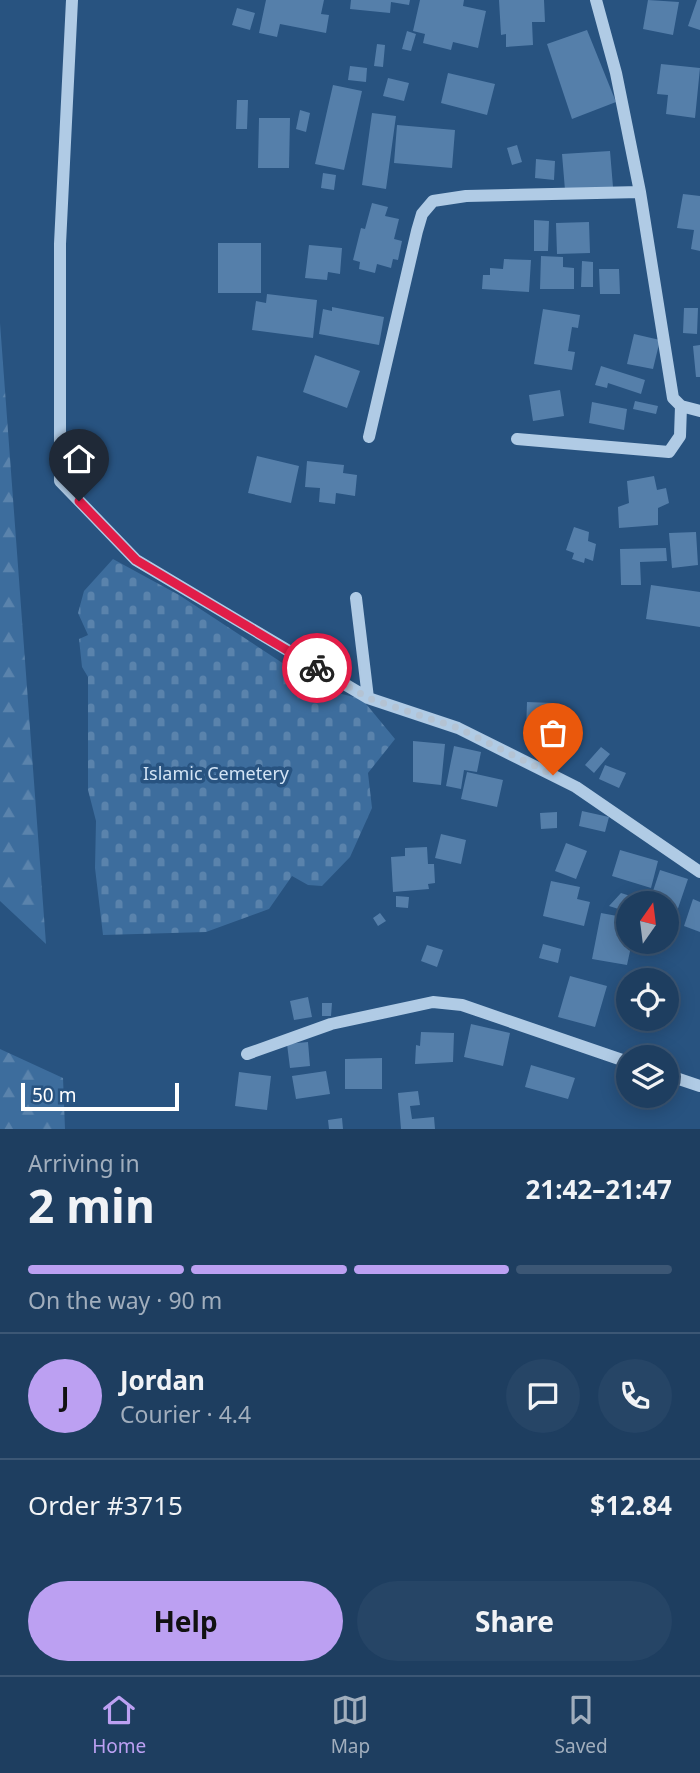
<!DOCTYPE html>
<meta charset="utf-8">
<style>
:root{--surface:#1e3e60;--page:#264566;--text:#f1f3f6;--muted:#a1aebd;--line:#3c5775;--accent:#bca0f2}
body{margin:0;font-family:"Noto Sans",sans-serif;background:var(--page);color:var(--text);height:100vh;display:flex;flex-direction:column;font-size:26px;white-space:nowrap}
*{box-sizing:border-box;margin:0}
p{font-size:23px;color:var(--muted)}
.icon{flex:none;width:38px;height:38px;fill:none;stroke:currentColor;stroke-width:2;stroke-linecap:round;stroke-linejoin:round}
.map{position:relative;height:1129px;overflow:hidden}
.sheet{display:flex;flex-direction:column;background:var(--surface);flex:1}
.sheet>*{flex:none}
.needle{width:46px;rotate:14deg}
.tools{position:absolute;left:616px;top:891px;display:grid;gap:14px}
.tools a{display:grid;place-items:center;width:63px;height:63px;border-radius:50%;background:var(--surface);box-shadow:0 4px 18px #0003,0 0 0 2px var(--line);font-size:35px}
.scale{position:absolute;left:21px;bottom:18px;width:158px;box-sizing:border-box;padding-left:7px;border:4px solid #fff;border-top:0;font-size:19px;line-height:24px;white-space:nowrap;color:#fff;-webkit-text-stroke:5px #285380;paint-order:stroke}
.pin{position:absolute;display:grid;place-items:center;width:60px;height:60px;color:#fff;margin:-72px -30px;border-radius:50% 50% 50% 0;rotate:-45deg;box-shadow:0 0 7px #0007}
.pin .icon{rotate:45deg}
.courier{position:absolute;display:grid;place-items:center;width:70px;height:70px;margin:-35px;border:5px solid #e11d48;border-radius:50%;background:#fff;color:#222;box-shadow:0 2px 9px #0007}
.head em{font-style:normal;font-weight:700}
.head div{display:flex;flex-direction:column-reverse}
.head{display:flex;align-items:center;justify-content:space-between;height:119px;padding:0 28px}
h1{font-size:46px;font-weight:700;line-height:52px}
.bar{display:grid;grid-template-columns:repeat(4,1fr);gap:10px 7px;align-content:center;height:84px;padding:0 28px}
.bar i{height:9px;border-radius:5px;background:var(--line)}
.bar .active{background:var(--accent)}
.bar p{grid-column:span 4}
.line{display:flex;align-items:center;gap:18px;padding:0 28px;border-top:2px solid var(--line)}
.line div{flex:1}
.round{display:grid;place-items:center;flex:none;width:74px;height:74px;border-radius:37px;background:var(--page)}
.primary-button{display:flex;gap:14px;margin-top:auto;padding:14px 28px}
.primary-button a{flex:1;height:80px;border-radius:42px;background:var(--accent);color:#111;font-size:28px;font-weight:700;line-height:80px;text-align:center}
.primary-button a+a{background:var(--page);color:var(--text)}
.dock{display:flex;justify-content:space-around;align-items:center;height:98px;border-top:2px solid var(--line);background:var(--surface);font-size:19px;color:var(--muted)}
.dock a{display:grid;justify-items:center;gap:4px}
.dock .active{color:var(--accent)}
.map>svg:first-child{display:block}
.forest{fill:url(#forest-firs)}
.cemetery{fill:url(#cemetery-stones)}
.building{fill:#557faa}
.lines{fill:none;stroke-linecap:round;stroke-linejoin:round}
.minor{stroke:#b0cbe5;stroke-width:12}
.done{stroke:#b4c3d3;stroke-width:7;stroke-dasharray:0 12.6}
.route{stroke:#e11d48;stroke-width:9}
.labels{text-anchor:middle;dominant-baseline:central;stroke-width:7;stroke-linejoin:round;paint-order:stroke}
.park-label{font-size:18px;fill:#d3e4f5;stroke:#285380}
</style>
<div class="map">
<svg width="700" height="1129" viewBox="0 0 700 1129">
<defs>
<pattern id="forest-firs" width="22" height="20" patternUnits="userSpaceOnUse" patternTransform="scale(1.75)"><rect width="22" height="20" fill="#3d6d9d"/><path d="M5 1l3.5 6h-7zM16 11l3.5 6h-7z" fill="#5a83ac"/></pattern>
<pattern id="cemetery-stones" width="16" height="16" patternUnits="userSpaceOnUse" patternTransform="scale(1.75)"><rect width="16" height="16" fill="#3d6d9d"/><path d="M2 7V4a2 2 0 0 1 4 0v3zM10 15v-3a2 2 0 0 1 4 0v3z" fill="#5a83ac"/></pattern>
</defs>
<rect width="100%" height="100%" fill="#285380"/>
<path class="forest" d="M0,323L46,944L0,901Z
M0,1049L63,1078L65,1129H0Z"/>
<path class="cemetery" d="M113,559L179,595L322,689L362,699L395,739L368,773L372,808L350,857L322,886L308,885L292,876L269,909L206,932L103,935L95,868L96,821L88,790V677L82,667L79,639L88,635L78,613L84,591Z"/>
<path class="building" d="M266,0H324L321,14L329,15L326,33L280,24L277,37L259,33Z
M351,0H410L409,5L391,2L390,13L350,9Z
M420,0H464L463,6L486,11L478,48L453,42L451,50L423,43L425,34L413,31Z
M499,0H544L545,22H532L533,45L506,47V34L501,35Z
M648,0L679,2L673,35L643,29Z
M697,0H700V30L688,26Z
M237,8L255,13L250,30L232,25Z
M587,30L616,102L572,119L547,44Z
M407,31L416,34L411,51L402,49Z
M377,44L385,45L383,67L374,66Z
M661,64L700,68L695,118L666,114L668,95L657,94Z
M350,66L367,68L366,82L348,80Z
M448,73L495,84L487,115L441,103Z
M388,78L409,83L404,101L383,96Z
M333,85L362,91L344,170L315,164Z
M237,100H248L247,129H236Z
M300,110L310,113L306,132L296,129Z
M372,113L396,116L386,189L362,185Z
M259,118H290L289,168H258Z
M397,125L455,130L452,168L394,163Z
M517,145L522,162L512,165L507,148Z
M610,151L613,187L565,190L562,154Z
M536,159L555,161L554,180L535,178Z
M323,173L336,175L334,190L321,188Z
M683,194L700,196V251L691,249L694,230L677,228Z
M372,203L388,207L385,216L399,219L394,239L402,241L398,260L393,259L391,268L377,264L375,273L359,269L360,262L353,260L361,228L365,229Z
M534,220L549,221L548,251H534Z
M589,222L590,253L557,254L556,223Z
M218,243H261V293H218Z
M309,245L342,248L340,274L328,272L327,280L305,278Z
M541,256L563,257V267L574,268V289H540Z
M504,259L531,260L529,292L482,289L483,275H490V268L503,269Z
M582,261L593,262V287H581Z
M599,269H619L620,294H600Z
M267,294L317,300L313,338L252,330L256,301L266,303Z
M332,307L384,317L379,345L319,334L323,309L332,311Z
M684,308H698L697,334L683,333Z
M543,309L580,315L578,328L572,327L568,351L575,352L572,370L534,364Z
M634,334L660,340L653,369L627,364Z
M700,345V377H696L693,346Z
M315,355L360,371L347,408L303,392Z
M601,366L645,380L641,394L608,383L607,388L595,385Z
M560,390L564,416L533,421L529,395Z
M635,401L658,406L656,414L633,409Z
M592,402L627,409L624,430L589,423Z
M257,456L299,466L291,503L248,493Z
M307,461L344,465L343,473L357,475L355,496L336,493L335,504L319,502L320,488L305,487Z
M654,476L657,490L666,488L669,503L658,508V525L619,528L618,507L629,503L627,481Z
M574,527L589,532L588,541L596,544L593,561L585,558L584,563L572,559L574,553L566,550Z
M696,532L698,565L672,568L669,533Z
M666,548L667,561L640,562L641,585H621L620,549Z
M651,585L700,592V627L646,619Z
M527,702L554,703L553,733L526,732Z
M413,741L445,744L441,785L413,782Z
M454,746L481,752L477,772L464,770L461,789L446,786Z
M601,747L610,754L594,773L585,765Z
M605,765L626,773L619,788L599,779Z
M467,772L503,780L497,807L461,799Z
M582,811L609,817L605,832L579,826Z
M557,812V828L541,829L540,813Z
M441,834L466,840L461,864L435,858Z
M566,843L587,851L576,879L555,871Z
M427,847L428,864H434L435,883L428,884L429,889L393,892L391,857L405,856V848Z
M620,850L658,861L651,888L612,876Z
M660,870L688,879L673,923L667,921V903H649Z
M551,881L580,887L577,899L590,902L584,926L543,916Z
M621,893L643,900V903H628V912L609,906Z
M396,896L409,897L408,908L396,907Z
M693,899L700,902V932L684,926Z
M380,913L386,921L378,926L373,918Z
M601,913L628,918V942H632L627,965L592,959Z
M543,944L561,949L558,963L539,958Z
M427,945L443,950L437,967L421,961Z
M570,976L607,986L595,1027L558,1017Z
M308,997L312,1017L294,1020L290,1001Z
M322,1003H332L331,1016H322Z
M471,1024L510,1033L503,1066L464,1057Z
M421,1032L454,1033L453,1062L415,1064L416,1045L420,1046Z
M308,1042L310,1066L290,1068L287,1044Z
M382,1058V1089H345V1059Z
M531,1065L575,1078L568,1099L525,1087Z
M326,1071L330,1094L296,1099L292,1076Z
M239,1072L271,1076L267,1110L235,1106Z
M418,1091L420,1105L410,1106L412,1119L434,1117L435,1129H401L398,1093Z
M342,1118L343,1129H329L328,1120Z"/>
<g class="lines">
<path class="minor" d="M72,0L60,244V481L136,560L368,698L458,728L576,787L700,872
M596,0L616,73L640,192L673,398L681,406L700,411
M369,437L417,231L422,214L433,201L466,196L640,192
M517,439L669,452L680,436L681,406
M356,598L368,698
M247,1054L331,1024L433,1002L462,1005L628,1062
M667,1075L700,1086"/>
</g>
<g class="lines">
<path class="done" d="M317,668L368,698L458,728L553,775"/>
<path class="route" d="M79,501L136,560L317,668"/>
</g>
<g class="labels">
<g class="park-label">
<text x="216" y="773">Islamic Cemetery</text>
</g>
</g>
</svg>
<div class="tools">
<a><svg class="needle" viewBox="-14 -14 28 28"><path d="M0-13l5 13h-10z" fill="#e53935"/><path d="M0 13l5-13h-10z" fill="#a1aebd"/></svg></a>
<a><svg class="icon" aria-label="locate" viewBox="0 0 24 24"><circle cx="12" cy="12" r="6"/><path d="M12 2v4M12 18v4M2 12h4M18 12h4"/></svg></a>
<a><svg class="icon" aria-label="layers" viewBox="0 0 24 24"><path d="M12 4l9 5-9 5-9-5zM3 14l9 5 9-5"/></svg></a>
</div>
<div class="scale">50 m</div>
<div class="pin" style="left:553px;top:775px;background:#ea580c"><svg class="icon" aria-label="bag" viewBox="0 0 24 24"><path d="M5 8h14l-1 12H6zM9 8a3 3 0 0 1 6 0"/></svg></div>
<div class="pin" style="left:79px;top:501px;background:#1f2937"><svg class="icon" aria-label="home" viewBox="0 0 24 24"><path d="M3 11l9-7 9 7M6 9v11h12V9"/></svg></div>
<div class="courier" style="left:317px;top:668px"><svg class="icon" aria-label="bike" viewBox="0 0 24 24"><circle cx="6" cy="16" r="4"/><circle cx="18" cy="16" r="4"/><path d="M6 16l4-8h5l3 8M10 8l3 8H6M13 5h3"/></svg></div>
</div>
<section class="sheet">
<div class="head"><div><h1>2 min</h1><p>Arriving in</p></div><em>21:42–21:47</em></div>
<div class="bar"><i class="active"></i><i class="active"></i><i class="active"></i><i></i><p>On the way · 90 m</p></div>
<div class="line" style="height:126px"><b class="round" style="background:var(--accent);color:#111">J</b><div><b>Jordan</b><p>Courier · 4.4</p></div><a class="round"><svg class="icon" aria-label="chat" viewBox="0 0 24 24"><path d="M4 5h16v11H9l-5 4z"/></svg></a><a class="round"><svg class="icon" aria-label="phone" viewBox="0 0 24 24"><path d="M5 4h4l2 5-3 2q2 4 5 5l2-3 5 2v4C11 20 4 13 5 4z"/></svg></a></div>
<div class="line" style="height:91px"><div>Order #3715</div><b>$12.84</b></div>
<div class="primary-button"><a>Help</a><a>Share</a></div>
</section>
<nav class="dock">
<a class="active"><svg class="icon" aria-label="home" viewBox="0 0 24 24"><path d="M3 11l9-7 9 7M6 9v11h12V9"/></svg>Home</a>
<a><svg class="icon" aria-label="map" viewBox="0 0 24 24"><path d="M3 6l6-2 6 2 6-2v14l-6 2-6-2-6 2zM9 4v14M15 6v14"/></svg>Map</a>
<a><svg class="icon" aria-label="saved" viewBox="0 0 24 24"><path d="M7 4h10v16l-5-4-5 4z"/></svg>Saved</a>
</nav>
